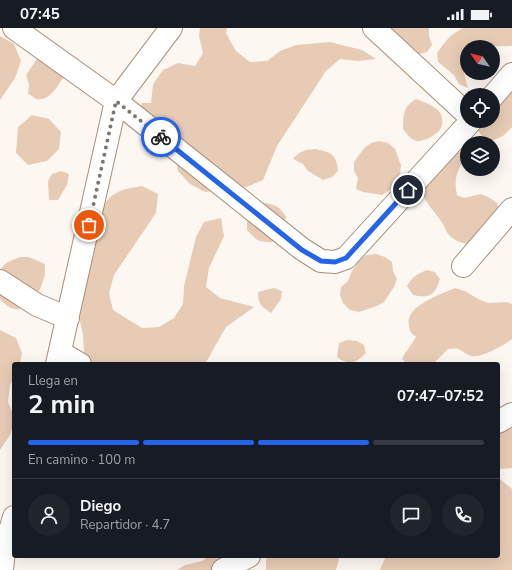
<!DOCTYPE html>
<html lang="es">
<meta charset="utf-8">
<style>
:root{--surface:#171b24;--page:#20242c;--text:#f1f3f6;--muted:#9ea1a6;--line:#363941;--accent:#2563eb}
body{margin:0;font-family:"Nunito Sans",sans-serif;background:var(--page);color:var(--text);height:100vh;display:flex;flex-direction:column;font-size:15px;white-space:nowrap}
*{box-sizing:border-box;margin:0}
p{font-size:13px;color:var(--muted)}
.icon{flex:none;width:22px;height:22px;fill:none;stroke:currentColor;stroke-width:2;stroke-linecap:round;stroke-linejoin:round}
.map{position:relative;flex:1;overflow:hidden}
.drawer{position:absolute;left:12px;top:334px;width:488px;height:196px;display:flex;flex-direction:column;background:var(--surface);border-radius:4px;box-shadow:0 4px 16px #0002}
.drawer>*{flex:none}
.needle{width:26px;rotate:304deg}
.fabs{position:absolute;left:460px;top:12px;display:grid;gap:8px}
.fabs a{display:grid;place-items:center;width:40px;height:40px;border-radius:50%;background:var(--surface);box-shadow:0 4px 16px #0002;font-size:20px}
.pin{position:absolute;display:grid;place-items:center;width:34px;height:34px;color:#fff;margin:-17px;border:2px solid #fff;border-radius:50%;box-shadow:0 1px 4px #0007}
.courier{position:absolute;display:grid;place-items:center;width:40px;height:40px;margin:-20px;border:3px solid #2563eb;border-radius:50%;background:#fff;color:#222;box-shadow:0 1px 5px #0007}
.summary em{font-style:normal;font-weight:700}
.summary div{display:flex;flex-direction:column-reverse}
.summary{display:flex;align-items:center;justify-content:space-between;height:68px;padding:0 16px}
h1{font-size:26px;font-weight:700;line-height:30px}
.bar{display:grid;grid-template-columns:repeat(4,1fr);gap:6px 4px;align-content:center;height:48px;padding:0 16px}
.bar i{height:5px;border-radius:3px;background:var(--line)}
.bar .current{background:var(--accent)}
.bar p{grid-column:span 4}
.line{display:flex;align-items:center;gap:10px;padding:0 16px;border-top:1px solid var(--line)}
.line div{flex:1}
.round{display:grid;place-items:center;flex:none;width:42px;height:42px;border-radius:21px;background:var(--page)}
.status{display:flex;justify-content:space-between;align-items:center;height:28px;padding:0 20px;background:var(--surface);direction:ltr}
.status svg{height:11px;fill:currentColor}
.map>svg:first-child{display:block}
.green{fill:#e7cbb5}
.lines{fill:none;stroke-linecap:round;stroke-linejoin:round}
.minor-casing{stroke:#a98e78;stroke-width:24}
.minor{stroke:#fff;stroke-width:22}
.done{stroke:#7f766d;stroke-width:4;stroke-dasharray:0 7.2}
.route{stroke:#2563eb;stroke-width:5}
</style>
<div class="status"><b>07:45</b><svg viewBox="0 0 49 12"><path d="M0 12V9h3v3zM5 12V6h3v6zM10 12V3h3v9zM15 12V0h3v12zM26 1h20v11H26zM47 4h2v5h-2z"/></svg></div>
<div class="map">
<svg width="512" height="542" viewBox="0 0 512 542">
<rect width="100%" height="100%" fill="#fdf7f2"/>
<path class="green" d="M200,0H227L226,5L236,23L250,34L267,33L280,23L296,17L330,14L362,22L376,31L358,33L340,31L326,43L277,118L263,152L246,159L205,164L190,156L178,143L175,126L138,91L142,75H151L153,56L163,42L178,35L195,38L203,25L199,8Z
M386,0H429V8L432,17L427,24L409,29Z
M463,0H512V18L467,19V32L463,41L468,60L459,56L454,47L438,34L437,25C446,13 449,7 463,0Z
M0,8L14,16L21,33L15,50L0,72Z
M43,22L66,45C59,55 51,74 36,71C34,70 31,67 28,66L29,56L26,47Z
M512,51V99L503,108L487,115L477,101L483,93H493V78Z
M416,71C423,73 437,79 440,85C443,90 443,95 441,100C438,106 424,114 417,113C411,112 406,105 403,101C404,85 402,80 416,71Z
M32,87L49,91L61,104L59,121L47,133L28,137L16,125L18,99Z
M379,113L388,115L395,121L401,137L400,146L390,162L382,167L363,164L356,161L358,150L354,143V134L364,120L371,115Z
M315,121C330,124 337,126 338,143L332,149L323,152L308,143L303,136L293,131C300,123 304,122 315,121Z
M461,124L464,132C456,144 454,153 457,167L464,170L481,166L490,170L497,175L500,184L469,216C462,215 457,214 451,209C446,205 445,198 441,193C435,184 427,176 422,166L424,158L452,126Z
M61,143L69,146L67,157L58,172H49L48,153L52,146Z
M142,158L158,166L156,185L114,247L109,265L113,282L142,300L159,299L174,290L183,276L184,258L196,209L204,194L221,190L224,208L209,240L206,259L220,270L254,279L226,299L205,336H92L84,323L83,306L79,289L75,225L100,203C100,197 99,189 101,184C108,164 123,161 142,158Z
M265,175C277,177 280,179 286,189L283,198L272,214C259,215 256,212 247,202V194L258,178Z
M376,226L385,229L392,234L393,243L397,251L394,259L384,274L377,278L359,284L350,282L343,275L340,267L341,259L348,253L351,245L360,231L367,227Z
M21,229H29L45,236C45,239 45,242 45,246C44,252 36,273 31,277C30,278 27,279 25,280C14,283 8,280 0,271C0,265 0,247 0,243C3,235 13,231 21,229Z
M427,242L435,244L440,251C435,267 429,271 413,267L407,258C412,249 417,246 427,242Z
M274,260L282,263L281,271L271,285C261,278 258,276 258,264Z
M455,260L465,263L480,272L489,275L507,274L512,276V311C505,317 482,330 472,328C466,327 463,323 458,321C455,320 451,321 448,321L435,334L431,336H407L402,331C406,323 411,317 416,309C414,307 410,305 410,302C409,300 408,292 409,290C413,276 443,265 455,260Z
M0,302L16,310L22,325L20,336H14V350L10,357L8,374L14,388V395L10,407L0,422Z
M347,312L357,313L364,317L366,325C356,335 349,338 337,329L339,315Z
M512,395V440L498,441V400Z
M498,450L500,451L512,461V542H380L385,530L384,528H498Z
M209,528H247L224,542H177L185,537L202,533Z
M269,528H337L339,531L336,542H266V532Z"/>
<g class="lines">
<g class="minor-casing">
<path id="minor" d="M14,0L116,73L302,221L321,233L335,234L346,230L471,93
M374,0L467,86
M493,68L512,46
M463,238L512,181
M0,253L37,277L68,290
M61,325L80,336
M57,336L116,73L171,0
M498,394L512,386
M2,542L4,523L14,489
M223,542L249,528"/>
</g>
<use href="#minor" class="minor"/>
</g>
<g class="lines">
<path class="done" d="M89,197L116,73L161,109"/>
<path class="route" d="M161,109L302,222L321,233L335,234L346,230L408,162"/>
</g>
</svg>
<div class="fabs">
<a><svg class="needle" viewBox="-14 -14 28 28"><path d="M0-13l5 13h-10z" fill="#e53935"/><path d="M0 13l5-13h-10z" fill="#9ea1a6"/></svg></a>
<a><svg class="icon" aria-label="locate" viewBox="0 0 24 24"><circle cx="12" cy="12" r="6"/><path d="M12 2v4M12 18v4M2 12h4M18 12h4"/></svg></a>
<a><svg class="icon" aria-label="layers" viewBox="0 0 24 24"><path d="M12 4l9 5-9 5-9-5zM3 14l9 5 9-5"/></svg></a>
</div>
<div class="pin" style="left:89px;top:197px;background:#ea580c"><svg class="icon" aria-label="bag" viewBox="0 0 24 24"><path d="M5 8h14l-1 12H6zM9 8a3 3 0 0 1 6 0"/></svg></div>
<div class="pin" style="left:408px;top:162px;background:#1f2937"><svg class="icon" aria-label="home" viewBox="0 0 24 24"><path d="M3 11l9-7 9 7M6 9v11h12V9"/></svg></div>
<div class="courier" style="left:161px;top:109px"><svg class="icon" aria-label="bike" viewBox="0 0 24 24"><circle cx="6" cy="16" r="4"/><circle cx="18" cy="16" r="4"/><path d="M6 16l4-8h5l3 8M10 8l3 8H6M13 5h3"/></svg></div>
<section class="drawer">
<div class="summary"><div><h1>2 min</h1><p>Llega en</p></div><em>07:47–07:52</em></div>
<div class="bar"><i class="current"></i><i class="current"></i><i class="current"></i><i></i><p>En camino · 100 m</p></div>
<div class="line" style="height:72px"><a class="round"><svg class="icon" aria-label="person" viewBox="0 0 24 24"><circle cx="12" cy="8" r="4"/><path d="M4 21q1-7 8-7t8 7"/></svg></a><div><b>Diego</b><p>Repartidor · 4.7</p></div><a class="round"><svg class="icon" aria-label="chat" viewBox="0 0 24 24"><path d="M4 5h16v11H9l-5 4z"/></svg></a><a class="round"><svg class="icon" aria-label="phone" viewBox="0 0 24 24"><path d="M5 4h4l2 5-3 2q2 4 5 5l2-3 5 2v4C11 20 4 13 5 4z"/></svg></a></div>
</section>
</div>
